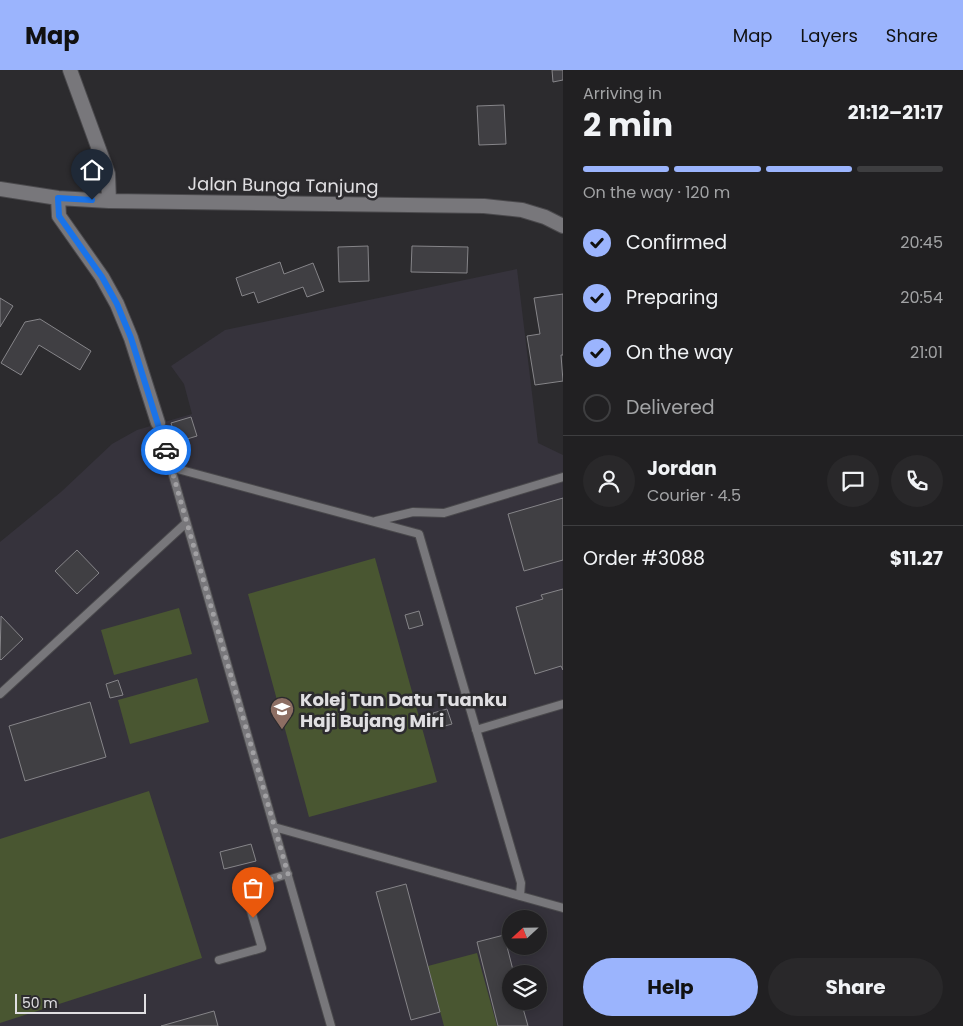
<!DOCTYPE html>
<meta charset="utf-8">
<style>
:root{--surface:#212022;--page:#29282a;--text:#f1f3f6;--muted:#a2a3a5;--line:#3e3e40;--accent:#9bb4fd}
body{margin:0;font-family:Poppins,sans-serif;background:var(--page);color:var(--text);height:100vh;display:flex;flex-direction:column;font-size:19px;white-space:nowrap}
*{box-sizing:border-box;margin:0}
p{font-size:16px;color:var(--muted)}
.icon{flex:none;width:28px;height:28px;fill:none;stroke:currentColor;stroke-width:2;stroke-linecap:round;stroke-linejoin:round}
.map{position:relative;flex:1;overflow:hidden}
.sheet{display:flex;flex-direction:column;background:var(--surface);width:400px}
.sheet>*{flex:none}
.needle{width:32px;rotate:248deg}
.controls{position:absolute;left:502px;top:840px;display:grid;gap:10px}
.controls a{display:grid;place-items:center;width:45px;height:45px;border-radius:50%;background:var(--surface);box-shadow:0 2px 12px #0003,0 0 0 1px var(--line);font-size:25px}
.scale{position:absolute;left:15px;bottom:12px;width:131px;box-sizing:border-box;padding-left:5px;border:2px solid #e0dfe2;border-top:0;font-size:14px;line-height:18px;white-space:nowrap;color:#e0dfe2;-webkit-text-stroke:4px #2c2b2e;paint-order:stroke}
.pin{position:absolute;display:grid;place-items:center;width:42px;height:42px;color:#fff;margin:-51px -21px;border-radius:50% 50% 50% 0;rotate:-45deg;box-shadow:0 0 5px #0007}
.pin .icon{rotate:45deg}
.courier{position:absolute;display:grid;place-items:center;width:50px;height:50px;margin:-25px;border:4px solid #1a73e8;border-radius:50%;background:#fff;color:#222;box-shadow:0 1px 6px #0007}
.overview em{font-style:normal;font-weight:700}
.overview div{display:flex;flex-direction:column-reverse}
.overview{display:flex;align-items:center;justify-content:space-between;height:85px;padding:0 20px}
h1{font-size:32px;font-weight:700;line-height:38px}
.bar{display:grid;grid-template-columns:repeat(4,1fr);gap:8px 5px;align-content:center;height:60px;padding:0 20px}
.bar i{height:6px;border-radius:4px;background:var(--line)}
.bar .selected{background:var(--accent)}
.bar p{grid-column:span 4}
.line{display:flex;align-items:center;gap:12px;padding:0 20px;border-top:1px solid var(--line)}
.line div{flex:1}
.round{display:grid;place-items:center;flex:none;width:52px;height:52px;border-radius:26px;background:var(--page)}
ol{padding:0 20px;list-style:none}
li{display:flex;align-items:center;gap:15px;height:55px}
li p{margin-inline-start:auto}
li .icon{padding:5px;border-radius:50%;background:var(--accent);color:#111;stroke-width:4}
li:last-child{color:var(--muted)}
li i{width:28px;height:28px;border:2px solid var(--line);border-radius:50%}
.cta{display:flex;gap:10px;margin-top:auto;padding:10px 20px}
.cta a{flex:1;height:58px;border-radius:30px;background:var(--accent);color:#111;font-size:20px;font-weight:700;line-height:58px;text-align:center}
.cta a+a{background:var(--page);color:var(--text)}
header{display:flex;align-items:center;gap:30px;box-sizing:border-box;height:70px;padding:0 25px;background:var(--accent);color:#111}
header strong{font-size:24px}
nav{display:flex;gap:28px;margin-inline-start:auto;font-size:18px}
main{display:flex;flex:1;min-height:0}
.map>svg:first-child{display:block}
.built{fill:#36333c;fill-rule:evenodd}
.green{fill:#495631}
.building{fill:#403f43;stroke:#868589}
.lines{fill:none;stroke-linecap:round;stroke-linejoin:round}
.service-casing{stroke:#4a494c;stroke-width:10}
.minor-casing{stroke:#4a494c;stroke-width:16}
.service{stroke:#78777b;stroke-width:8}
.minor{stroke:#78777b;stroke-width:14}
.done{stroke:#a1a0a3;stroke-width:5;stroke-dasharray:0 9}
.route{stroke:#1a73e8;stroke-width:6}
.labels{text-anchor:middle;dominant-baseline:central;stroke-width:5;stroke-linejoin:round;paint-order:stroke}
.street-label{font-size:18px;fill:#e0dfe2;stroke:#2c2b2e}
.poi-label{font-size:18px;font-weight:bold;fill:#e0dfe2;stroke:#2c2b2e;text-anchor:start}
</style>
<header>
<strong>Map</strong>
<nav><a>Map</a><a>Layers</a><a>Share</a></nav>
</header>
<main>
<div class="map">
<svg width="563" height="956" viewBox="0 0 563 956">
<rect width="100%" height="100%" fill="#2c2b2e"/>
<path class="built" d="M517,199L538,373L563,385V956H0V472L61,422L112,374L137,360L192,344L184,314L171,296L225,260ZM511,849H539V876H511ZM511,904H539V931H511Z"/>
<path class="green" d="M375,488L437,712L309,747L248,524Z
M179,538L192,584L114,605L101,560Z
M197,608L209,652L130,674L118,630Z
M149,721L202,888L0,953V769Z
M477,883L497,956H444L428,896Z"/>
<path class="building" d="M552,0H563V10L553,12Z
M504,35L506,74L479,75L477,36Z
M368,176L369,211L339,212L338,177Z
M412,176L468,177L467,203L411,202Z
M280,192L284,204L313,193L324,221L307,227L303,217L258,233L254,222L242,226L236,208Z
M563,224V285H561L563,311L535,315L527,266L540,264L534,228Z
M0,228L13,236L0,257Z
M40,249L91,281L80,300L39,275L21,305L1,293L25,252Z
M191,347L197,366L177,372L171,353Z
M563,428V490L524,501L508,444Z
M77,480L99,503L77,524L55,501Z
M563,519V600L561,596L535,604L516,537L543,529L541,525Z
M419,541L423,555L409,559L405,545Z
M1,546L23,569L1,590L0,589Z
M118,610L123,625L110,628L106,614Z
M90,632L106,687L25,711L9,656Z
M447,639L452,654L438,658L433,643Z
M251,774L256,791L224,799L220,782Z
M406,814L440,942L411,950L376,822Z
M504,865L514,904H511V931H521L528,956H498L477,872Z
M214,941L218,956H161Z"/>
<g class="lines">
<g class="service-casing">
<path id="service" d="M158,353L331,956
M170,397L419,464L521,813L520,826
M376,451L413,442L444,443L563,407
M0,624L186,453
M476,660L563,634
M274,757L563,838
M219,890L262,878L244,817L288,804"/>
</g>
<g class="minor-casing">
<path id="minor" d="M70,0L108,104L109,131
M0,119L58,128L109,131L484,136L522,140L545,147L563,156
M58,128L59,146L102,207L117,234L131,268L158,353"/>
</g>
<use href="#service" class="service"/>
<use href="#minor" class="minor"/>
</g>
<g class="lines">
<path class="done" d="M166,380L288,804L244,817L253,848"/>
<path class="route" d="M92,130L58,128L59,146L102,207L117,234L131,268L166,380"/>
</g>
<defs>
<g id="school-pin" transform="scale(1.25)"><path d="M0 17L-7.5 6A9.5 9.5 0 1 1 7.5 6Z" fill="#8d6e63" stroke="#2c2b2e"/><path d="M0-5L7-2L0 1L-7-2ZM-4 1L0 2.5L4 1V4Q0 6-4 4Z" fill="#fff"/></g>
</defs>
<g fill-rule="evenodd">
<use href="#school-pin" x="282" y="639"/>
</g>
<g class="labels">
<g class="street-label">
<text transform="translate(283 115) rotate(1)">Jalan Bunga Tanjung</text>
</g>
<g class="poi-label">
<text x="300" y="629">Kolej Tun Datu Tuanku<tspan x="300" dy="21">Haji Bujang Miri</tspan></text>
</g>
</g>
</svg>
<div class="controls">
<a><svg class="needle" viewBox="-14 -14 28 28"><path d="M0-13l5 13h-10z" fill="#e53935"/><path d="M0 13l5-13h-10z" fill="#a2a3a5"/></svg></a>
<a><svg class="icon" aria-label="layers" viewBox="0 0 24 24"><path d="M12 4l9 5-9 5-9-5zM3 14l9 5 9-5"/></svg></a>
</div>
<div class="scale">50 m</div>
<div class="pin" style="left:253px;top:848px;background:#ea580c"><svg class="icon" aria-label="bag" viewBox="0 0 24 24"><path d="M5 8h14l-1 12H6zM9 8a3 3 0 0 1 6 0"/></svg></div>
<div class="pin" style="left:92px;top:130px;background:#1f2937"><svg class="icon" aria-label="home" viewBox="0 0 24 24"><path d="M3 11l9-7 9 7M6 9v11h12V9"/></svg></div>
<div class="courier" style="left:166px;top:380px"><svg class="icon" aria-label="car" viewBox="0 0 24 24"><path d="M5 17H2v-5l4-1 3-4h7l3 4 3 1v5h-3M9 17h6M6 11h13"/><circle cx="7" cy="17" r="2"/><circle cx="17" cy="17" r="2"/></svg></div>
</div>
<section class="sheet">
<div class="overview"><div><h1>2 min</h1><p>Arriving in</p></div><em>21:12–21:17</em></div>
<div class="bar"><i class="selected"></i><i class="selected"></i><i class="selected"></i><i></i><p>On the way · 120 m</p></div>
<ol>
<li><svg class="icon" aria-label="check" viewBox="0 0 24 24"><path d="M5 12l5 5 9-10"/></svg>Confirmed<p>20:45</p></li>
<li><svg class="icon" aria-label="check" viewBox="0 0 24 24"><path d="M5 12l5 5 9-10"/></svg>Preparing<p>20:54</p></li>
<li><svg class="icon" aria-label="check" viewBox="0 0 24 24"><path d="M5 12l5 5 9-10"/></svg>On the way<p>21:01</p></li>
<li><i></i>Delivered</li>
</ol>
<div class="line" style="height:90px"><a class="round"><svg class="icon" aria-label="person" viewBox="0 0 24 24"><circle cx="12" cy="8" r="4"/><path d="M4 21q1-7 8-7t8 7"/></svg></a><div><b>Jordan</b><p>Courier · 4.5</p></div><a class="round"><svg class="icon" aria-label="chat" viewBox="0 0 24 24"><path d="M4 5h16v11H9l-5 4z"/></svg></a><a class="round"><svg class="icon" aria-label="phone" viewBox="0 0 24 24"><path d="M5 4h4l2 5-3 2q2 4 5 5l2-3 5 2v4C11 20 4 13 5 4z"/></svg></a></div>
<div class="line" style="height:65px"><div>Order #3088</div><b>$11.27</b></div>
<div class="cta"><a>Help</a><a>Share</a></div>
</section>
</main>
